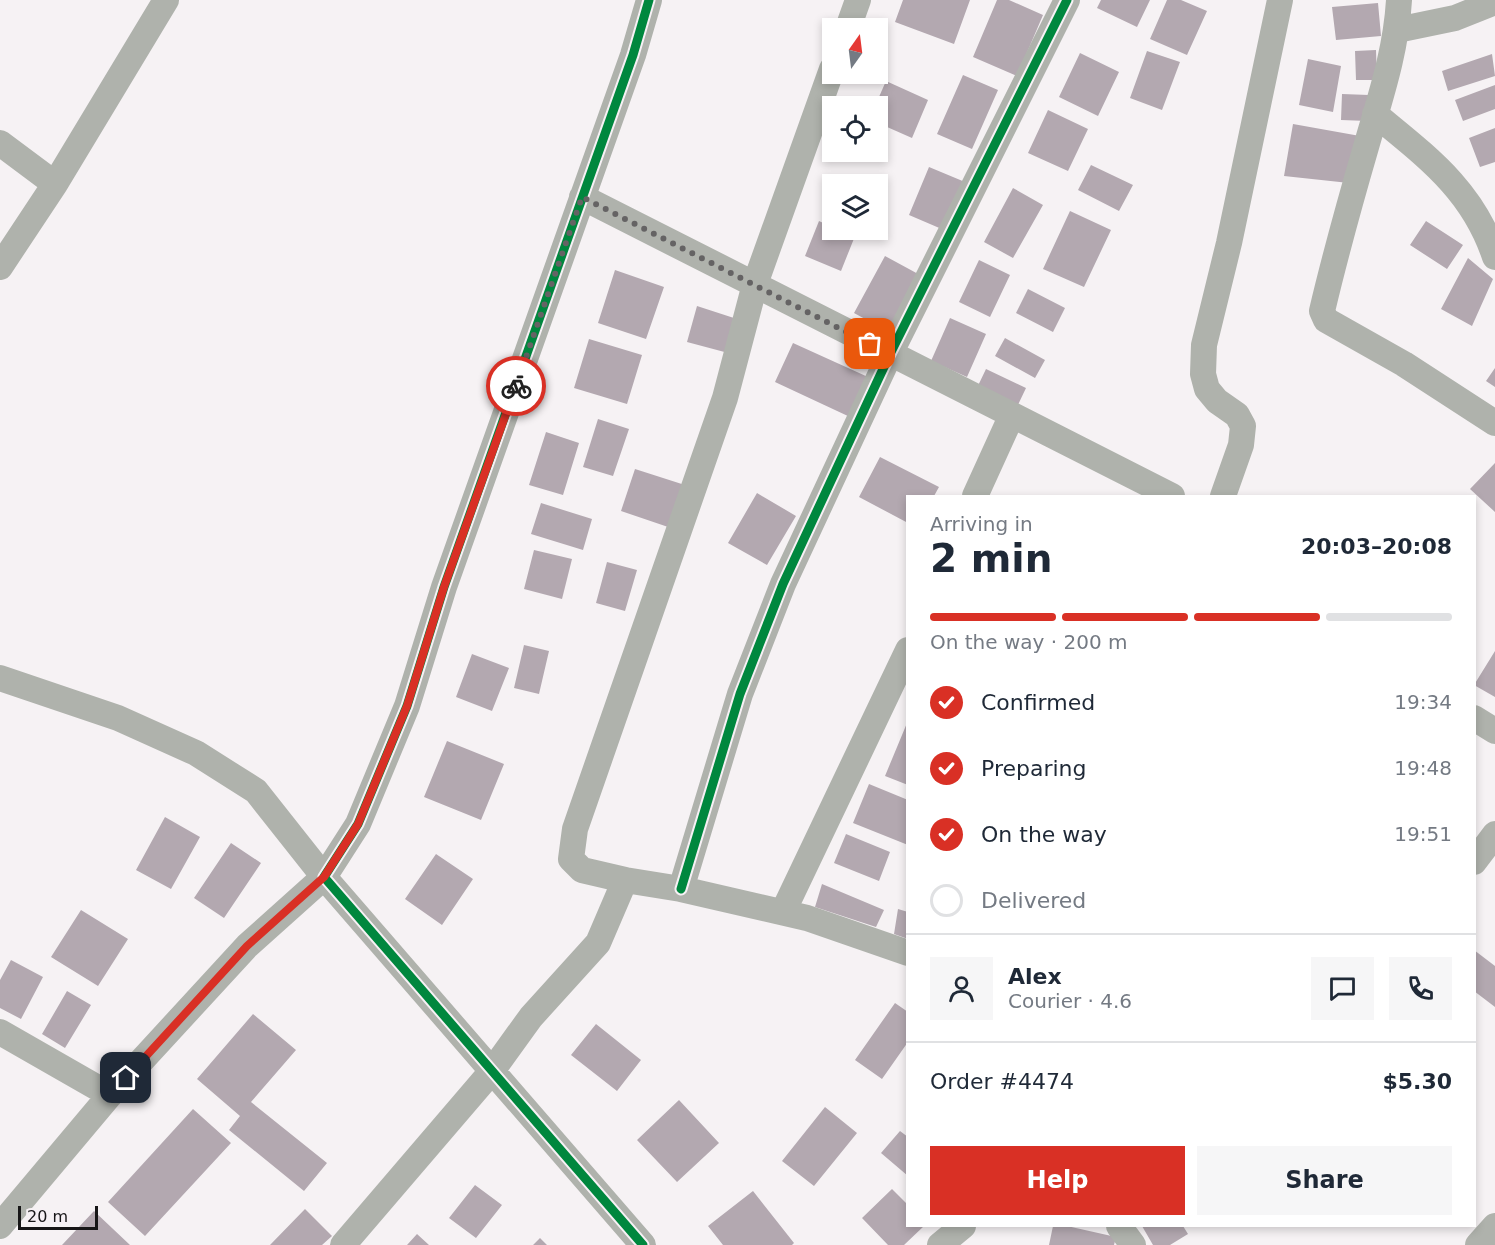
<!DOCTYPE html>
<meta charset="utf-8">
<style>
:root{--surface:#fff;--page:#f6f6f7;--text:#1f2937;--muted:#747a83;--line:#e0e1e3;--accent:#d93025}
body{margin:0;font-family:"DejaVu Sans",sans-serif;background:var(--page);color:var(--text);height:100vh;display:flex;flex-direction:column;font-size:22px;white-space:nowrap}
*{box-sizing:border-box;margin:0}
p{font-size:20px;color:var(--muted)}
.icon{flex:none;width:33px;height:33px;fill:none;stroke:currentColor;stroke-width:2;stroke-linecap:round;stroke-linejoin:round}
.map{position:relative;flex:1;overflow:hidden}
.drawer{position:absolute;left:906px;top:495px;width:570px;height:732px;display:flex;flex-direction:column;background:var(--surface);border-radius:0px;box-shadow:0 3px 9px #0003}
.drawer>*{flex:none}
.needle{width:39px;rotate:14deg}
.buttons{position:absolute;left:822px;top:18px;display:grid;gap:12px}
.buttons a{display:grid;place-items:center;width:66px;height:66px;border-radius:0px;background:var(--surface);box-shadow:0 3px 9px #0003;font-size:30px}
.scale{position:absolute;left:18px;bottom:15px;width:80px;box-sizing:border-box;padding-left:6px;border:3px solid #171617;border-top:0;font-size:16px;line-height:21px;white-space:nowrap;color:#171617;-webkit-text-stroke:4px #f7f1f5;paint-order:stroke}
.pin{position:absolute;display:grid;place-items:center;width:51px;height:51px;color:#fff;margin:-26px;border-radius:12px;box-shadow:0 3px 9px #0006}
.courier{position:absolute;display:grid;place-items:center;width:60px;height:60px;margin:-30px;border:4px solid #d93025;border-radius:50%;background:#fff;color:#222;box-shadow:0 2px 8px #0007}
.overview em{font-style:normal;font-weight:600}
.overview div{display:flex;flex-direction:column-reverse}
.overview{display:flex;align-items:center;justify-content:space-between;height:102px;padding:0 24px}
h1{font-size:39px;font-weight:600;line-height:45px}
.bar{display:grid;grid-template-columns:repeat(4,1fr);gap:9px 6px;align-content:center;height:72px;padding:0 24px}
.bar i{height:8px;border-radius:4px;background:var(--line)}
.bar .selected{background:var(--accent)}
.bar p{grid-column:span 4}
.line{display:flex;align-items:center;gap:15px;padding:0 24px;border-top:2px solid var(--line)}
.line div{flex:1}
.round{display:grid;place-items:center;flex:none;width:63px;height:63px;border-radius:0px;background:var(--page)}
ol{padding:0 24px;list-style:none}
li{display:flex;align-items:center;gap:18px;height:66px}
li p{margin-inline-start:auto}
li .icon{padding:6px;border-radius:50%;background:var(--accent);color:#fff;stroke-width:4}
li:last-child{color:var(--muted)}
li i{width:33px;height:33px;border:3px solid var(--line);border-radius:50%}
.primary-button{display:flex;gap:12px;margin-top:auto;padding:12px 24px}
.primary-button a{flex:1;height:69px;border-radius:0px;background:var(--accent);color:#fff;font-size:24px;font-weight:600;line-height:69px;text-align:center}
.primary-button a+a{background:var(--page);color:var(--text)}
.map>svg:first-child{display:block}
.building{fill:#b3a8b0}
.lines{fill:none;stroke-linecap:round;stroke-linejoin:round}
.minor{stroke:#afb2ac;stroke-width:26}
.cycleway-casing{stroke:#f7f1f5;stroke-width:13}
.cycleway{stroke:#00873e;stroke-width:9}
.done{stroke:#656364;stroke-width:6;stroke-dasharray:0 10.8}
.route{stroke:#d93025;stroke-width:8}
</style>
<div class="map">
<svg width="1495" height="1245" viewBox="0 0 1495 1245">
<rect width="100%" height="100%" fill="#f6f2f4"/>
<path class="building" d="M903,0H970L954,44L895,22Z
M997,0H1009L1043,15L1017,76L973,57Z
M1101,0H1150L1137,27L1097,8Z
M1167,0H1181L1207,11L1187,55L1150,39Z
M1378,3L1381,36L1336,40L1332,7Z
M1376,50L1377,80H1356L1355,51Z
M1147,51L1180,62L1162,110L1130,98Z
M1080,53L1119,72L1098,116L1059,97Z
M1492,54L1495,76L1448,91L1442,71Z
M1308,59L1341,66L1333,112L1299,105Z
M963,75L998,90L972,149L937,134Z
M886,81L928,100L912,138L878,123V106H875Z
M1495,85V109L1463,121L1455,100Z
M1342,94L1369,95L1368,121L1341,120Z
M1048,110L1088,129L1068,171L1028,153Z
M1293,124L1360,136L1349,183L1284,176Z
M1495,128V162L1480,167L1469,138Z
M1091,165L1133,185L1119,211L1078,190Z
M929,167L965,182L944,230L909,215Z
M1013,188L1043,205L1013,258L984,242Z
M1070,211L1111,230L1084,287L1043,269Z
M819,221L832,227V230L855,236L841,271L805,256Z
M1426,221L1463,245L1447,269L1410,245Z
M885,256L920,275L889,332L854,313Z
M1468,258L1493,279L1472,326L1441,309Z
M979,260L1010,275L990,317L959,302Z
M615,270L664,287L646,339L598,323Z
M1028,289L1065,308L1053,332L1016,313Z
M697,306L737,319L732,354L687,342Z
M950,318L986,334L967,377L931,361Z
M1005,338L1045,360L1035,378L995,356Z
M589,339L642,355L627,404L574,388Z
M793,343L868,377L850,417L775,382Z
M1495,368V387L1486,381Z
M986,369L1026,388L1015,411L975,392Z
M598,419L629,429L613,476L583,467Z
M546,432L579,443L563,495L529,485Z
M880,457L939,487L934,496H908V523L859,497Z
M1495,463V512L1470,489Z
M635,469L688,486L674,529L621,511Z
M757,493L796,516L767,565L728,543Z
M541,503L592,519L583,550L531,534Z
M534,550L572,559L562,599L524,589Z
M607,562L637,570L625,611L596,603Z
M524,645L549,651L539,694L514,688Z
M1495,651V697L1474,685Z
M472,654L509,668L492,711L456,697Z
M907,723H908V785L885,776Z
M447,741L504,764L481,820L424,797Z
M869,784L908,800V845L853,823Z
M165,817L200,837L171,889L136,870Z
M846,834L890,852L879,881L834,863Z
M231,843L261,863L224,918L194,898Z
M436,854L473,879L442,925L405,899Z
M822,884L884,910L876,927L815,907Z
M898,909L908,912V939L894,934Z
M81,910L128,939L98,986L51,957Z
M1474,950L1495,966V1007L1474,991Z
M11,960L43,977L21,1019L0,1008V980Z
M67,991L91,1005L65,1048L42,1034Z
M895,1003L908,1012V1042L882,1079L855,1060Z
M253,1014L296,1050L251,1102L327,1163L304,1191L229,1130L240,1116L197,1079Z
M596,1024L641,1060L617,1091L571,1055Z
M679,1100L719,1143L677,1182L637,1140Z
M825,1107L857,1133L814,1186L782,1161Z
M193,1109L231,1143L145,1236L108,1202Z
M900,1131L908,1137V1176L881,1153Z
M475,1185L502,1205L476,1238L449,1218Z
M892,1189L908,1205V1226H924L904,1245H888L862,1218Z
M753,1191L794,1243L792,1245H723L708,1226Z
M305,1209L332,1236L322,1245H270Z
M94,1211L130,1245H62Z
M1053,1226H1067L1116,1237L1114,1245H1049Z
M1142,1226H1183L1188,1234L1170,1245H1153Z
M417,1234L429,1245H407Z
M540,1238L547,1245H533Z"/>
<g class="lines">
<path class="minor" d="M1399,0C1396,52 1380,98 1366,147C1350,202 1335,256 1322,311L1326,320L1404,364L1495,423
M848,28L858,0
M1397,30L1455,18L1495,2
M1375,114C1427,157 1473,190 1495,257
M0,143L55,184
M582,197L1172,496
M0,267L55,184L166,0
M975,496L1011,417
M1223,496L1241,445L1243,426L1237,415L1217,401L1207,389L1203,374L1204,345L1229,243L1280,0
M0,678L118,718L196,753L256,791L324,877L247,946L110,1095L0,1226
M1474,718L1495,731
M1474,862L1495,834
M625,880L582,870L571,859L575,829L725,398L755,284L832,69
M681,889L740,694L783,584L890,354L1067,0
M783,912L908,650
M0,1032L110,1095
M1119,1226L1133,1245
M343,1245L492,1071L531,1017L598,943L625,880L681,889L807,918L908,953
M643,1245L324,877L358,824L407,706L444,587L633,55L649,0
M940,1245L963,1226
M1478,1245L1495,1226"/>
<g class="cycleway-casing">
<path id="cycleway" d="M681,889L740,694L783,584L890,354L1067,0
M643,1245L324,877L358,824L407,706L444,587L633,55L649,0"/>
</g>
<use href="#cycleway" class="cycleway"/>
</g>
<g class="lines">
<path class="done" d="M516,386L582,197L870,344"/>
<path class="route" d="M126,1078L247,946L324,877L358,824L407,706L444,587L516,386"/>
</g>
</svg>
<div class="buttons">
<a><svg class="needle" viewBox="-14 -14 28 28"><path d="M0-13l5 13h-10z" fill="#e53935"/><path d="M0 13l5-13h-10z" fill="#747a83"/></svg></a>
<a><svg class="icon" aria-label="locate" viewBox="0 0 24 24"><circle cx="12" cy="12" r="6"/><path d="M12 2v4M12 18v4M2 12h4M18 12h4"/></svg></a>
<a><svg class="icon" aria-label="layers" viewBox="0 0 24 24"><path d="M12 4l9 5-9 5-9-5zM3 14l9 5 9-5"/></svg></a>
</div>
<div class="scale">20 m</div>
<div class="pin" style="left:870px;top:344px;background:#ea580c"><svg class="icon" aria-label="bag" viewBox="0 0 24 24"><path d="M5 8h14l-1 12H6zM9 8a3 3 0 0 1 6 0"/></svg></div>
<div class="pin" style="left:126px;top:1078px;background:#1f2937"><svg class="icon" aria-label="home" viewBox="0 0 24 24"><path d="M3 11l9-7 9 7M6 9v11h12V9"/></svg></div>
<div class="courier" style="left:516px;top:386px"><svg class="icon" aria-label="bike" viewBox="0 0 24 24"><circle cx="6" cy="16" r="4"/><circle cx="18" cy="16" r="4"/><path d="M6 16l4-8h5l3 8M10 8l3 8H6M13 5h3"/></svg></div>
<section class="drawer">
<div class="overview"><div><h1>2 min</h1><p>Arriving in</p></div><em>20:03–20:08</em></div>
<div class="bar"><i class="selected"></i><i class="selected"></i><i class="selected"></i><i></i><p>On the way · 200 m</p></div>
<ol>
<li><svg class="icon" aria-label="check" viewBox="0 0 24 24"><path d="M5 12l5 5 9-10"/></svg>Confirmed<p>19:34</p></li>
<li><svg class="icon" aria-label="check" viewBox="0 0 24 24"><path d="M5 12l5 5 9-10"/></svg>Preparing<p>19:48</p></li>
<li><svg class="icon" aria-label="check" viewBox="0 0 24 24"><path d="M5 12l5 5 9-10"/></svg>On the way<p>19:51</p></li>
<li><i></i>Delivered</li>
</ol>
<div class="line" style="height:108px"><a class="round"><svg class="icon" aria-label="person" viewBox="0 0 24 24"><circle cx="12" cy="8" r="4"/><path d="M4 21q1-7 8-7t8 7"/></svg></a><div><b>Alex</b><p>Courier · 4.6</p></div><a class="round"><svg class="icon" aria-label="chat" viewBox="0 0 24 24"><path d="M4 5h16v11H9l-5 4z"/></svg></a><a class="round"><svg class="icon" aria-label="phone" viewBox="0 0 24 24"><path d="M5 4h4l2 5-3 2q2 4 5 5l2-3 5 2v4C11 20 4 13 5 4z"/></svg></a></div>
<div class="line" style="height:78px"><div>Order #4474</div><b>$5.30</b></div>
<div class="primary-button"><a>Help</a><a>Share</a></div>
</section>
</div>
